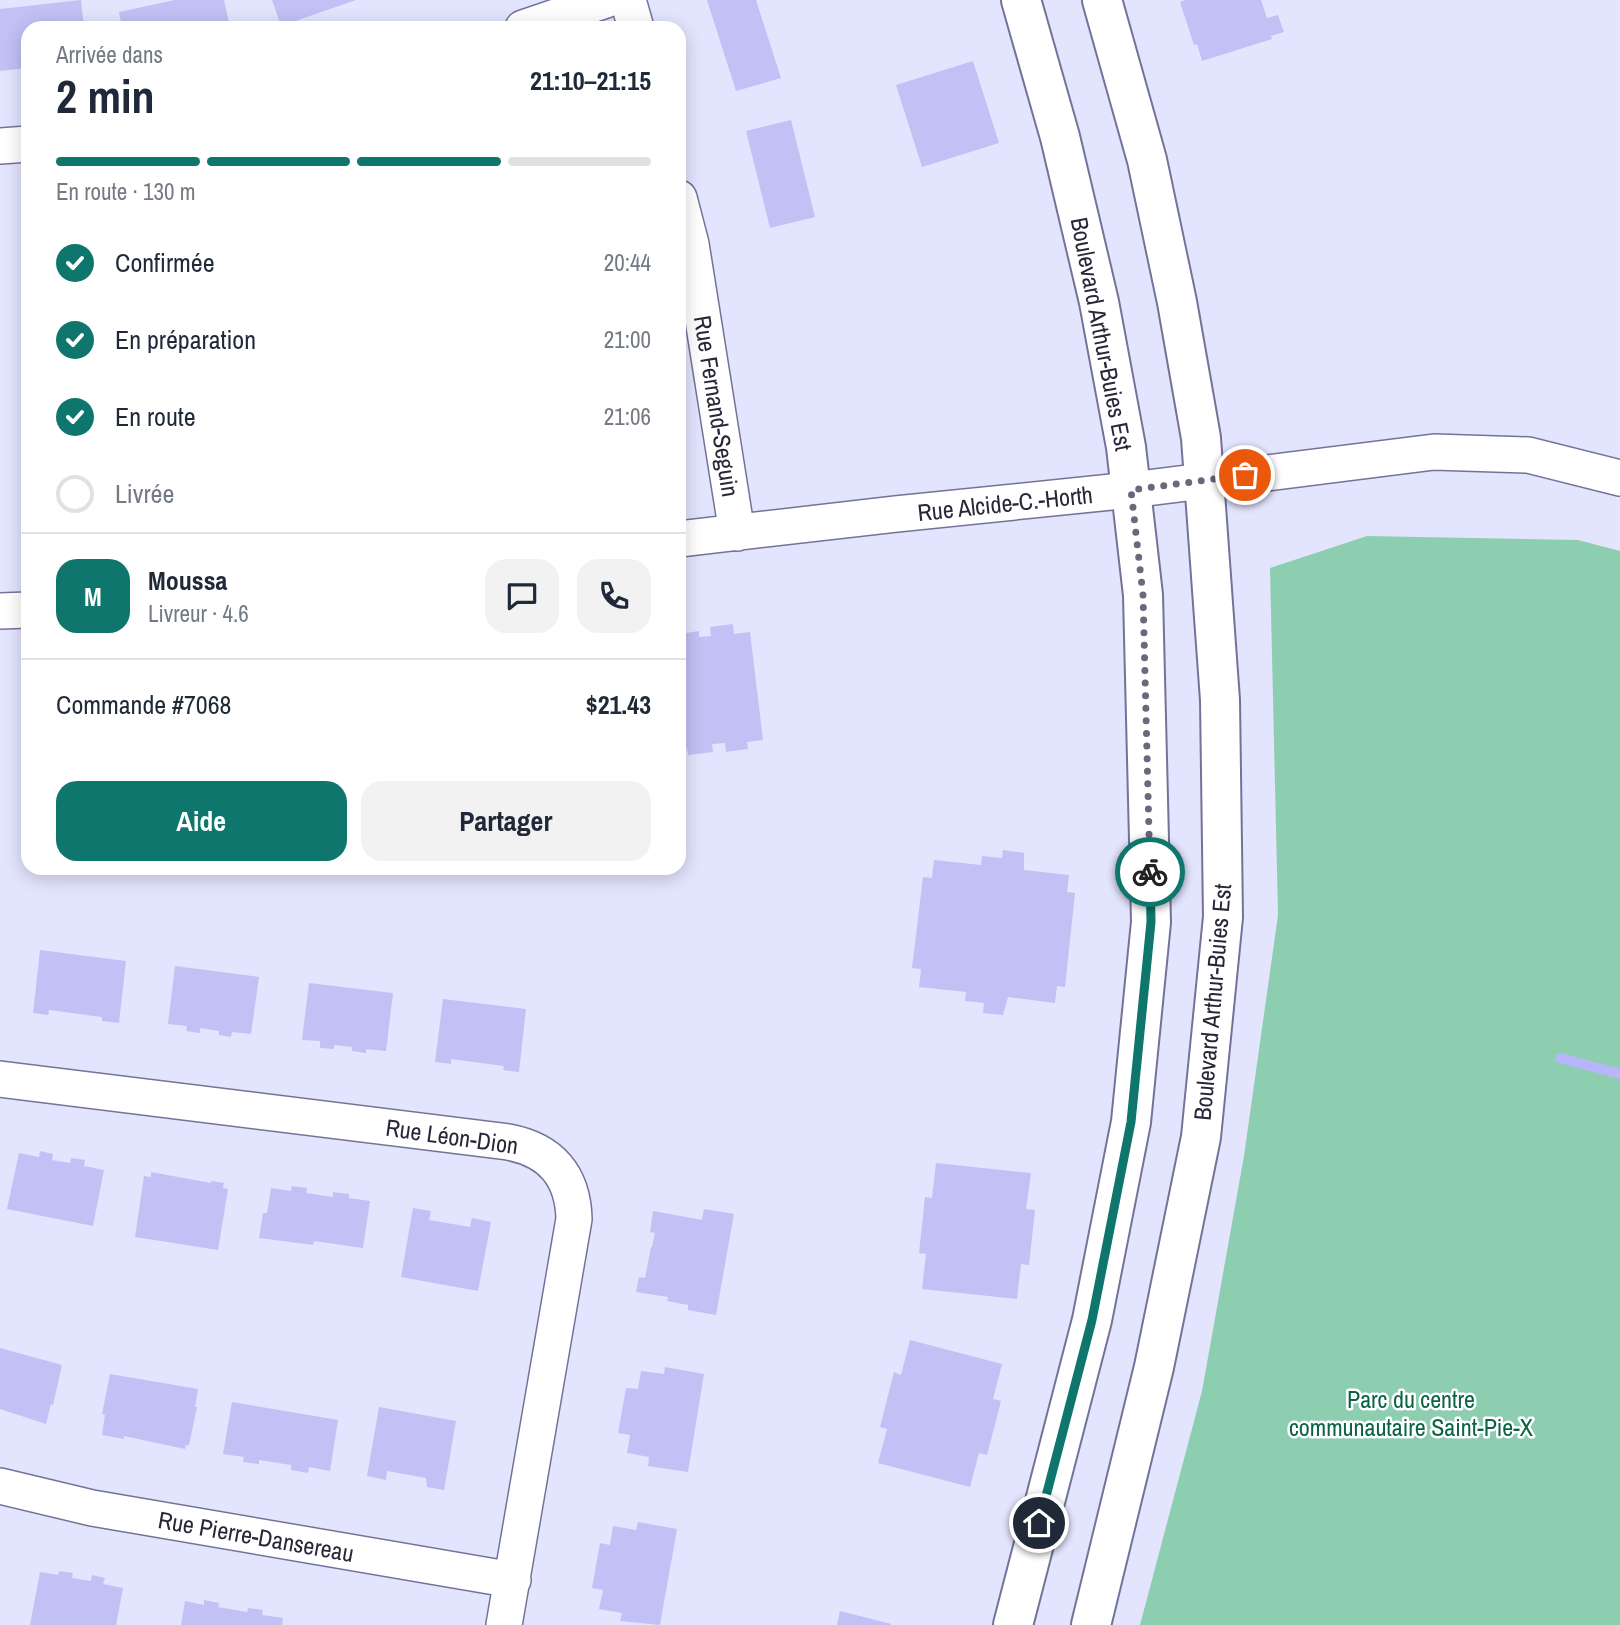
<!DOCTYPE html>
<html lang="fr">
<meta charset="utf-8">
<style>
:root{--surface:#fff;--page:#f2f2f3;--text:#1f2937;--muted:#747a83;--line:#e0e1e3;--accent:#0f766e}
body{margin:0;font-family:"Archivo Narrow",sans-serif;background:var(--page);color:var(--text);height:100vh;display:flex;flex-direction:column;font-size:26px;white-space:nowrap}
*{box-sizing:border-box;margin:0}
p{font-size:23px;color:var(--muted)}
.icon{flex:none;width:38px;height:38px;fill:none;stroke:currentColor;stroke-width:2;stroke-linecap:round;stroke-linejoin:round}
.map{position:relative;flex:1;overflow:hidden}
.details{position:absolute;left:21px;top:21px;width:665px;height:854px;display:flex;flex-direction:column;background:var(--surface);border-radius:21px;box-shadow:0 4px 18px #0003}
.details>*{flex:none}
.pin{position:absolute;display:grid;place-items:center;width:60px;height:60px;color:#fff;margin:-30px;border:4px solid #fff;border-radius:50%;box-shadow:0 2px 7px #0007}
.courier{position:absolute;display:grid;place-items:center;width:70px;height:70px;margin:-35px;border:5px solid #0f766e;border-radius:50%;background:#fff;color:#222;box-shadow:0 2px 9px #0007}
.overview em{font-style:normal;font-weight:700}
.overview div{display:flex;flex-direction:column-reverse}
.overview{display:flex;align-items:center;justify-content:space-between;height:119px;padding:0 35px}
h1{font-size:46px;font-weight:700;line-height:52px}
.bar{display:grid;grid-template-columns:repeat(4,1fr);gap:10px 7px;align-content:center;height:84px;padding:0 35px}
.bar i{height:9px;border-radius:5px;background:var(--line)}
.bar .active{background:var(--accent)}
.bar p{grid-column:span 4}
.line{display:flex;align-items:center;gap:18px;padding:0 35px;border-top:2px solid var(--line)}
.line div{flex:1}
.round{display:grid;place-items:center;flex:none;width:74px;height:74px;border-radius:21px;background:var(--page)}
ol{padding:0 35px;list-style:none}
li{display:flex;align-items:center;gap:21px;height:77px}
li p{margin-inline-start:auto}
li .icon{padding:7px;border-radius:50%;background:var(--accent);color:#fff;stroke-width:4}
li:last-child{color:var(--muted)}
li i{width:38px;height:38px;border:4px solid var(--line);border-radius:50%}
.action{display:flex;gap:14px;margin-top:auto;padding:14px 35px}
.action a{flex:1;height:80px;border-radius:21px;background:var(--accent);color:#fff;font-size:28px;font-weight:700;line-height:80px;text-align:center}
.action a+a{background:var(--page);color:var(--text)}
.map>svg:first-child{display:block}
.green{fill:#8dceb0}
.lines{fill:none;stroke-linecap:round;stroke-linejoin:round}
.stream{stroke:#b7b6fb;stroke-width:10}
.building{fill:#c1c1f5}
.street-casing{stroke:#73739a;stroke-width:38}
.secondary-casing{stroke:#73739a;stroke-width:42}
.street{stroke:#fff;stroke-width:35}
.secondary{stroke:#fff;stroke-width:38}
.done{stroke:#69697d;stroke-width:7;stroke-dasharray:0 12.6}
.route{stroke:#0f766e;stroke-width:9}
.labels{text-anchor:middle;dominant-baseline:central;stroke-width:5;stroke-linejoin:round;paint-order:stroke}
.street-label{font-size:24px;fill:#272737;stroke:#fff}
.park-label{font-size:24px;fill:#0b6347;stroke:#fff}
</style>
<div class="map">
<svg width="1620" height="1625" viewBox="0 0 1620 1625">
<rect width="100%" height="100%" fill="#e3e4fe"/>
<path class="green" d="M1367,536L1578,540L1620,551V1625H1140L1202,1391L1244,1156L1278,915L1270,568Z"/>
<g class="lines">
<path class="stream" d="M1560,1058L1620,1074"/>
</g>
<path class="building" d="M81,0L84,28H28V68L0,71V9Z
M175,0H224L230,28H122L119,12Z
M272,0H356L281,26Z
M707,0H756L781,78L736,91Z
M1185,0H1261L1267,18L1278,15L1284,32L1271,36L1272,39L1202,61L1197,44L1194,45L1180,2Z
M973,61L999,143L922,167L896,85Z
M791,120L815,217L770,228L746,131Z
M733,624L734,634L750,632L763,740L747,742L748,749L726,752L725,743L712,744L713,752L688,755L687,748H679V634L699,631V637L711,636L710,627Z
M1003,850L1024,853V870L1069,875L1067,892L1075,893L1065,987L1057,986L1055,1003L1008,997L1003,1015L983,1013L984,1003L965,1001L966,992L919,987L921,969L912,968L923,877L932,878L934,860L981,865L982,856L1002,858Z
M40,950L126,961L119,1023L102,1021V1017L49,1010L48,1015L33,1013Z
M175,966L259,977L251,1034L232,1032L231,1037L219,1035V1031L200,1028V1033L186,1031L187,1026L168,1024Z
M309,983L393,993L386,1051L366,1049V1053L352,1051V1047L334,1045V1049L320,1048V1041L302,1040Z
M443,999L526,1009L519,1072L503,1070L504,1066L451,1059V1064L435,1062Z
M40,1151L53,1154L52,1160L70,1163L71,1158L85,1160L84,1166L104,1170L93,1226L7,1209L19,1153L39,1157Z
M936,1163L1031,1173L1026,1209L1035,1210L1029,1265L1021,1264L1017,1299L922,1289L926,1254L919,1253L925,1197L932,1198Z
M151,1172L211,1183V1181L224,1183L223,1188L228,1189L218,1250L135,1237L144,1176L151,1177Z
M292,1186L307,1188L306,1193L333,1197V1192L349,1194V1198L370,1201L363,1248L314,1241L313,1245L259,1238L263,1213H267L271,1188L291,1191Z
M413,1208L431,1211L429,1220L470,1227L472,1218L491,1222L478,1291L401,1277Z
M704,1209L734,1214L716,1315L688,1310V1305L667,1301L668,1297L636,1292L639,1277L645,1278L651,1247H652L655,1233L650,1232L653,1211L702,1220Z
M910,1340L1002,1364L993,1399L1001,1401L987,1455L979,1453L970,1487L878,1463L887,1429L880,1427L894,1372L901,1375Z
M0,1348L62,1365L53,1405L51,1404L46,1424L0,1409Z
M665,1367L704,1374L688,1472L648,1466L649,1457L627,1453L630,1435L618,1433L626,1388L638,1389L641,1371L664,1374Z
M110,1374L198,1389L195,1407H197L189,1445H186L185,1449L124,1436V1439L102,1435L105,1415L102,1414Z
M232,1402L338,1420L330,1471L309,1467L308,1473L291,1470V1465L259,1460V1464L243,1462L244,1457L223,1454Z
M379,1407L456,1421L444,1490L427,1487L426,1478L387,1471L386,1480L367,1476Z
M638,1522L677,1529L660,1625L620,1621L622,1613L599,1609L603,1590L592,1588L600,1543L610,1545L613,1526L636,1530Z
M59,1571L73,1573L72,1578L91,1581L92,1575L105,1578L103,1584L123,1588L116,1625H30L40,1572L58,1575Z
M204,1600L219,1603L218,1607L247,1612L248,1608L263,1610L262,1615L283,1618L282,1625H181L185,1601L204,1605Z
M840,1611L891,1624V1625H837Z"/>
<g class="lines">
<g class="street-casing">
<path id="street" d="M628,0L636,28
M523,28L606,0
M0,146L28,144
M679,198L691,244L737,533
M679,539L896,514L1131,490L1434,452L1528,455L1620,478
M0,611L28,610
M0,1079L508,1142C551,1150 573,1176 574,1219L504,1625
M0,1486L92,1508L513,1580"/>
</g>
<g class="secondary-casing">
<path id="secondary" d="M1013,1625L1092,1320L1131,1122L1151,922L1143,595L1126,447L1099,302L1060,137L1021,0
M1091,1625L1154,1367L1201,1137L1223,917L1220,700L1201,438L1177,302L1147,160L1102,0"/>
</g>
<use href="#street" class="street"/>
<use href="#secondary" class="secondary"/>
</g>
<g class="lines">
<path class="done" d="M1150,872L1143,595L1131,490L1245,475"/>
<path class="route" d="M1039,1523L1092,1320L1131,1122L1151,922L1150,872"/>
</g>
<g class="labels">
<g class="street-label">
<text transform="translate(1102 334) rotate(79)">Boulevard Arthur-Buies Est</text>
<text transform="translate(717 406) rotate(81)">Rue Fernand-Seguin</text>
<text transform="translate(1005 503) rotate(-6)">Rue Alcide-C.-Horth</text>
<text transform="translate(1212 1002) rotate(-85)">Boulevard Arthur-Buies Est</text>
<text transform="translate(452 1136) rotate(8)">Rue Léon-Dion</text>
<text transform="translate(256 1536) rotate(10)">Rue Pierre-Dansereau</text>
</g>
<g class="park-label">
<text x="1411" y="1399">Parc du centre<tspan x="1411" dy="28">communautaire Saint-Pie-X</tspan></text>
</g>
</g>
</svg>
<div class="pin" style="left:1245px;top:475px;background:#ea580c"><svg class="icon" aria-label="bag" viewBox="0 0 24 24"><path d="M5 8h14l-1 12H6zM9 8a3 3 0 0 1 6 0"/></svg></div>
<div class="pin" style="left:1039px;top:1523px;background:#1f2937"><svg class="icon" aria-label="home" viewBox="0 0 24 24"><path d="M3 11l9-7 9 7M6 9v11h12V9"/></svg></div>
<div class="courier" style="left:1150px;top:872px"><svg class="icon" aria-label="bike" viewBox="0 0 24 24"><circle cx="6" cy="16" r="4"/><circle cx="18" cy="16" r="4"/><path d="M6 16l4-8h5l3 8M10 8l3 8H6M13 5h3"/></svg></div>
<section class="details">
<div class="overview"><div><h1>2 min</h1><p>Arrivée dans</p></div><em>21:10–21:15</em></div>
<div class="bar"><i class="active"></i><i class="active"></i><i class="active"></i><i></i><p>En route · 130 m</p></div>
<ol>
<li><svg class="icon" aria-label="check" viewBox="0 0 24 24"><path d="M5 12l5 5 9-10"/></svg>Confirmée<p>20:44</p></li>
<li><svg class="icon" aria-label="check" viewBox="0 0 24 24"><path d="M5 12l5 5 9-10"/></svg>En préparation<p>21:00</p></li>
<li><svg class="icon" aria-label="check" viewBox="0 0 24 24"><path d="M5 12l5 5 9-10"/></svg>En route<p>21:06</p></li>
<li><i></i>Livrée</li>
</ol>
<div class="line" style="height:126px"><b class="round" style="background:var(--accent);color:#fff">M</b><div><b>Moussa</b><p>Livreur · 4.6</p></div><a class="round"><svg class="icon" aria-label="chat" viewBox="0 0 24 24"><path d="M4 5h16v11H9l-5 4z"/></svg></a><a class="round"><svg class="icon" aria-label="phone" viewBox="0 0 24 24"><path d="M5 4h4l2 5-3 2q2 4 5 5l2-3 5 2v4C11 20 4 13 5 4z"/></svg></a></div>
<div class="line" style="height:91px"><div>Commande #7068</div><b>$21.43</b></div>
<div class="action"><a>Aide</a><a>Partager</a></div>
</section>
</div>
